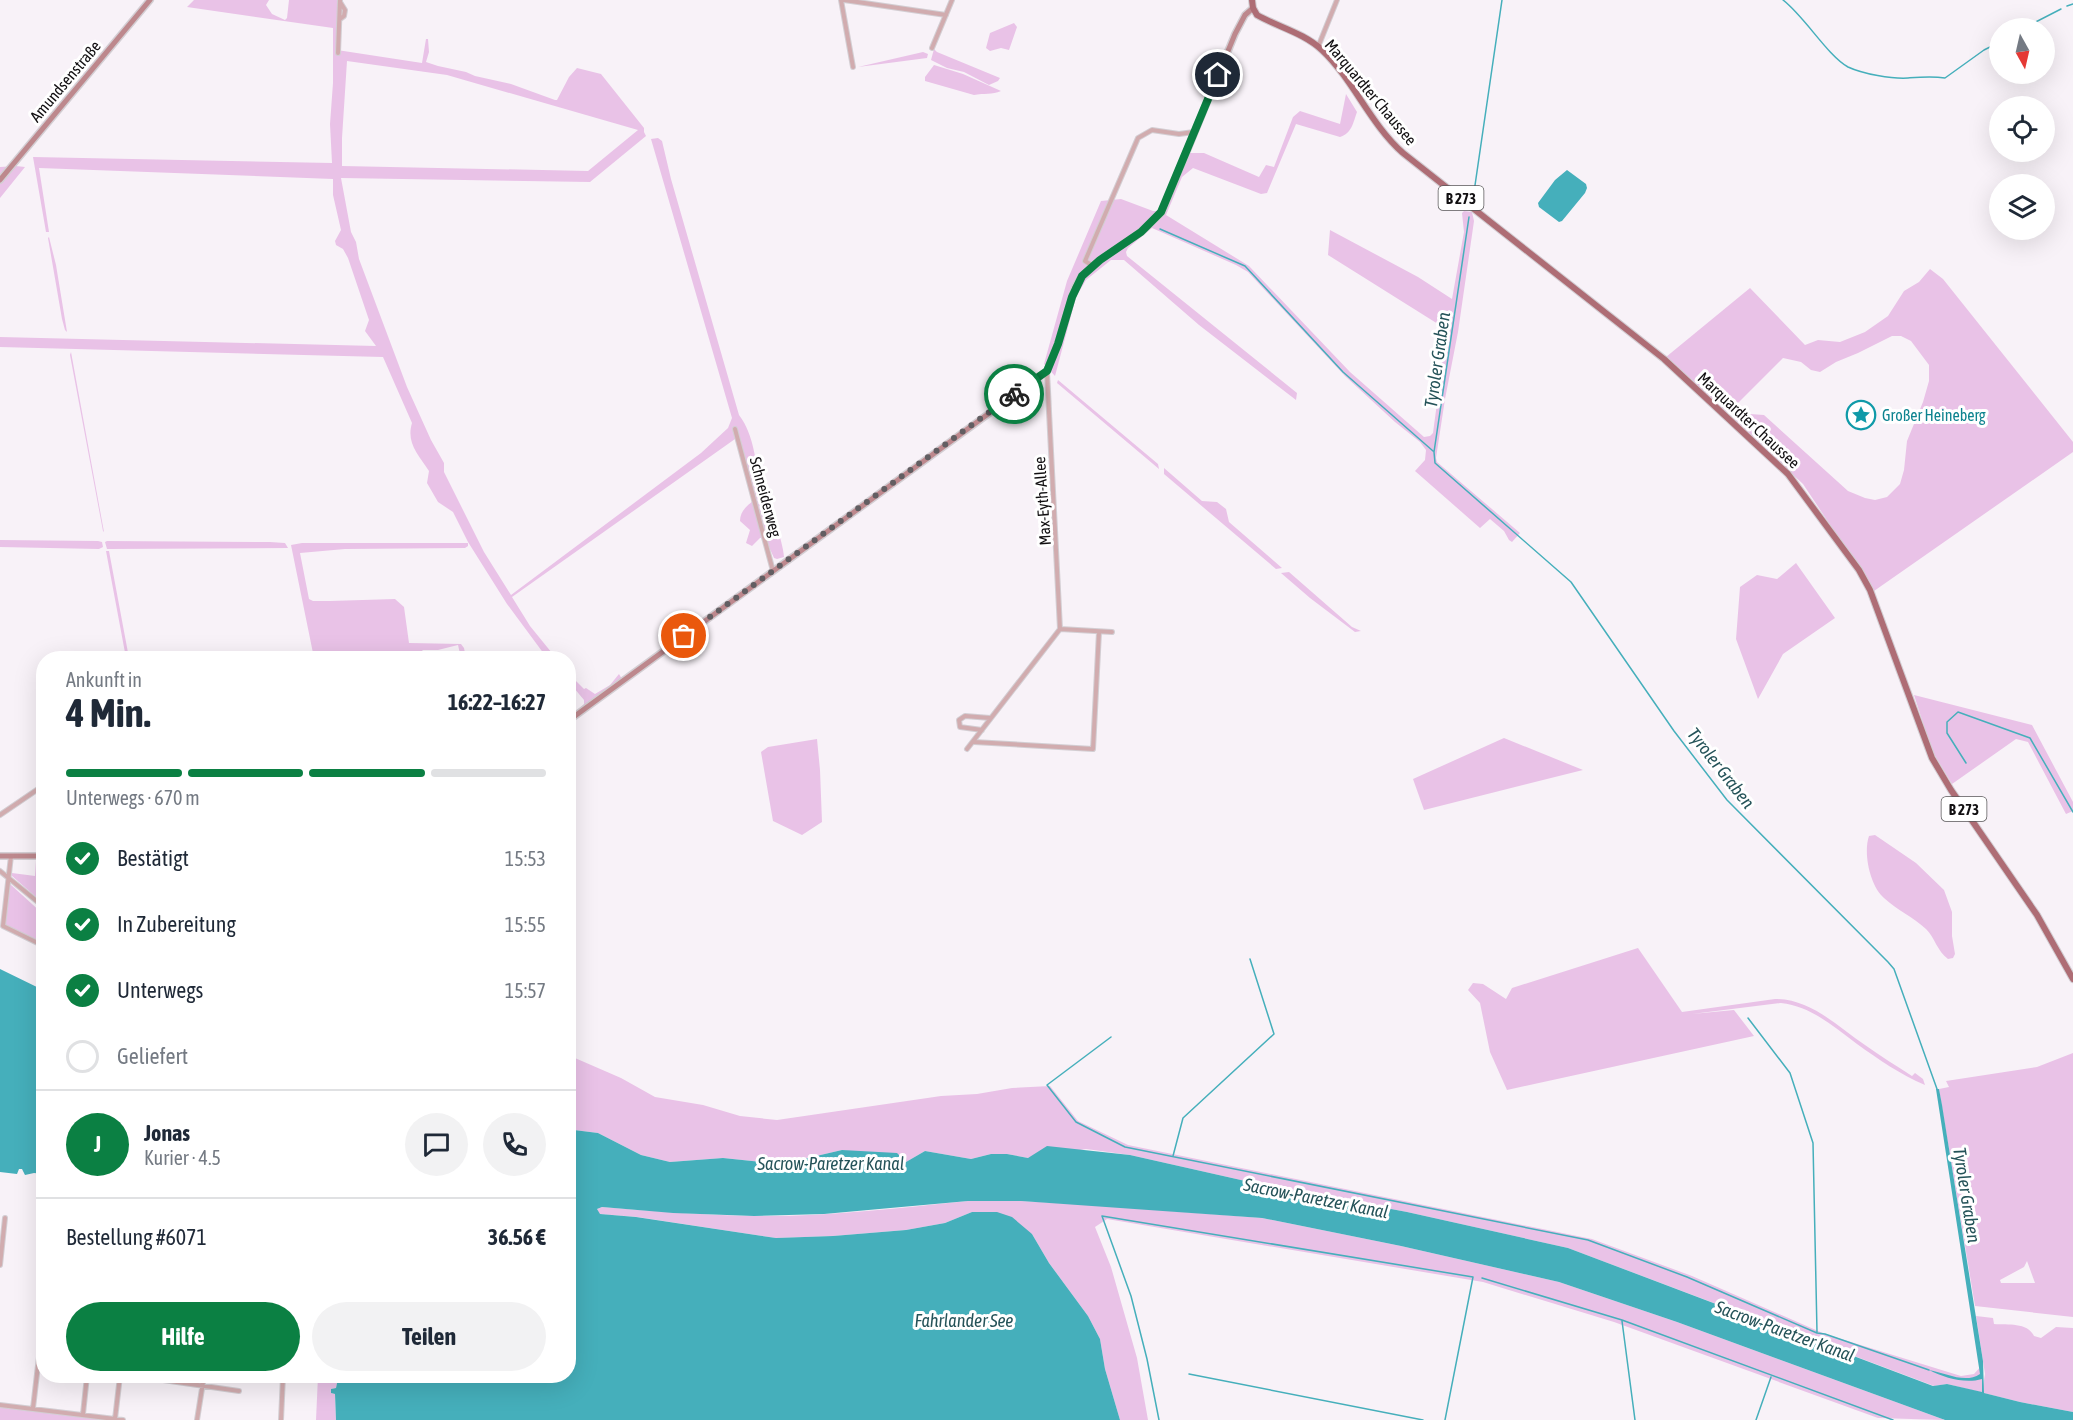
<!DOCTYPE html>
<html lang="de">
<meta charset="utf-8">
<style>
:root{--surface:#fff;--page:#f2f2f3;--text:#1f2937;--muted:#747a83;--line:#e0e1e3;--accent:#0b8043}
body{margin:0;font-family:"Asap Condensed",sans-serif;background:var(--page);color:var(--text);height:100vh;display:flex;flex-direction:column;font-size:22px;white-space:nowrap}
*{box-sizing:border-box;margin:0}
p{font-size:20px;color:var(--muted)}
.icon{flex:none;width:33px;height:33px;fill:none;stroke:currentColor;stroke-width:2;stroke-linecap:round;stroke-linejoin:round}
.map{position:relative;flex:1;overflow:hidden}
.panel{position:absolute;left:36px;top:651px;width:540px;height:732px;display:flex;flex-direction:column;background:var(--surface);border-radius:24px;box-shadow:0 6px 24px #0002}
.panel>*{flex:none}
.needle{width:39px;rotate:172deg}
.buttons{position:absolute;left:1989px;top:18px;display:grid;gap:12px}
.buttons a{display:grid;place-items:center;width:66px;height:66px;border-radius:50%;background:var(--surface);box-shadow:0 6px 24px #0002;font-size:30px}
.pin{position:absolute;display:grid;place-items:center;width:51px;height:51px;color:#fff;margin:-26px;border:3px solid #fff;border-radius:50%;box-shadow:0 2px 6px #0007}
.courier{position:absolute;display:grid;place-items:center;width:60px;height:60px;margin:-30px;border:4px solid #0b8043;border-radius:50%;background:#fff;color:#222;box-shadow:0 2px 8px #0007}
.headline em{font-style:normal;font-weight:700}
.headline div{display:flex;flex-direction:column-reverse}
.headline{display:flex;align-items:center;justify-content:space-between;height:102px;padding:0 30px}
h1{font-size:39px;font-weight:700;line-height:45px}
.bar{display:grid;grid-template-columns:repeat(4,1fr);gap:9px 6px;align-content:center;height:72px;padding:0 30px}
.bar i{height:8px;border-radius:4px;background:var(--line)}
.bar .current{background:var(--accent)}
.bar p{grid-column:span 4}
.line{display:flex;align-items:center;gap:15px;padding:0 30px;border-top:2px solid var(--line)}
.line div{flex:1}
.round{display:grid;place-items:center;flex:none;width:63px;height:63px;border-radius:32px;background:var(--page)}
ol{padding:0 30px;list-style:none}
li{display:flex;align-items:center;gap:18px;height:66px}
li p{margin-inline-start:auto}
li .icon{padding:6px;border-radius:50%;background:var(--accent);color:#fff;stroke-width:4}
li:last-child{color:var(--muted)}
li i{width:33px;height:33px;border:3px solid var(--line);border-radius:50%}
.cta{display:flex;gap:12px;margin-top:auto;padding:12px 30px}
.cta a{flex:1;height:69px;border-radius:36px;background:var(--accent);color:#fff;font-size:24px;font-weight:700;line-height:69px;text-align:center}
.cta a+a{background:var(--page);color:var(--text)}
.map>svg:first-child{display:block}
.green{fill:#e9c2e7;fill-rule:evenodd}
.water{fill:#45afbb}
.lines{fill:none;stroke-linecap:round;stroke-linejoin:round}
.stream{stroke:#45afbb;stroke-width:1.5}
.street-casing{stroke:#d3ced3;stroke-width:6}
.secondary-casing{stroke:#d3ced3;stroke-width:8}
.primary-casing{stroke:#d3ced3;stroke-width:8}
.street{stroke:#d1acaf;stroke-width:4}
.secondary{stroke:#bd888d;stroke-width:5}
.primary{stroke:#ae6d75;stroke-width:6}
.done{stroke:#625e62;stroke-width:6;stroke-dasharray:0 10.8}
.route{stroke:#0b8043;stroke-width:8}
.labels{text-anchor:middle;dominant-baseline:central;stroke-width:6;stroke-linejoin:round;paint-order:stroke}
.shield{fill:#fff;stroke:#585758;stroke-width:1.5}
.shield-label{font-size:15px;font-weight:bold;fill:#110f11}
.street-label{font-size:16px;fill:#110f11;stroke:#fff}
.culture-label{font-size:16px;fill:#0d838f;stroke:#fff;text-anchor:start}
.water-label{font-size:18px;font-style:italic;fill:#255359;stroke:#fff}
</style>
<div class="map">
<svg width="2073" height="1420" viewBox="0 0 2073 1420">
<rect width="100%" height="100%" fill="#f8f2f8"/>
<path class="green" d="M194,0H269L266,5L272,14L285,20L287,18L289,0H337V50L422,63L426,39H428L429,52L426,62L438,66L466,72L475,76L511,84L555,100H557L569,77L577,68L601,74L644,128V132L646,136L590,182L341,178L351,232L356,242L359,259L407,387L431,440L444,463V472L484,552L511,595L701,453L728,428L732,418L651,139L658,138L662,141L671,179L739,415C755,436 754,461 762,484L761,489C769,497 784,546 784,557L777,559L774,558L765,538H760L752,546L746,543L750,530L740,521C740,511 747,506 754,500L735,439L512,597L530,626L556,658H547L507,604L468,542L453,512L438,502L427,483L429,471C418,454 406,443 412,423L383,357L0,347V337L376,346L365,331L369,320L348,258L343,249L336,245L335,241L341,230L333,195V179L39,168L49,232H46L33,157L332,163L330,124L333,83V28L187,7ZM347,61L447,75L638,130L588,171L342,166V138Z
M1014,23L1017,27L1009,50L1001,48L990,51L986,48L990,33Z
M934,49L937,52L1000,78L998,81L989,85L964,72L947,68L931,60Z
M923,52L928,54L927,58L858,67Z
M934,65L963,74L1001,91C992,95 984,93 974,95L925,81V77Z
M1346,94L1357,112C1353,123 1352,133 1340,137L1296,124L1267,193L1261,194L1193,168L1182,177L1166,215L1249,266L1350,372L1424,437L1430,436L1433,433L1447,327L1438,324L1328,255L1330,230L1418,277L1452,299L1464,232L1462,213L1464,211L1472,212L1474,221L1458,332L1445,399L1436,458L1437,462L1520,533L1512,542L1509,540L1504,531L1490,519L1480,528L1415,471L1425,460L1426,450L1420,442L1395,422L1345,376L1248,272L1236,265L1152,228L1128,248L1126,252L1127,256L1297,393L1296,400L1199,325L1124,260H1111L1086,280L1076,297L1055,376L1044,364L1067,281L1101,201L1121,199L1153,211H1163L1186,158L1190,153H1204L1259,177L1266,165L1274,167L1293,117L1300,111L1340,124Z
M16,166L25,167L0,198V167Z
M49,237L56,265L67,332L65,330L62,319L48,238Z
M1930,269L1943,279L2073,442V452L1874,591L1803,484L1733,419V416L1736,413L1764,415L1848,491L1865,498L1875,500L1887,497L1900,484L1904,470L1907,441L1923,402L1929,381V365L1911,341L1901,336H1892L1858,353L1836,362L1820,372L1811,370L1801,362L1783,358L1729,412H1726L1666,357L1750,288L1805,345L1818,340L1840,342L1865,332L1888,316L1904,291L1919,282Z
M71,352L104,532L103,531L70,355Z
M1058,380L1158,464L1159,469L1057,383Z
M1164,468L1202,501L1217,502L1226,509L1229,522L1282,568L1276,569L1164,474Z
M0,540L98,541L102,542L103,547L99,549L0,547Z
M107,541L270,542L285,543L288,548L107,549L105,542Z
M302,543H468V546L465,548L345,549L300,553L309,599L313,601H330L395,599L404,607L409,643L461,644L464,648L466,658H461L458,645L438,650H423L415,657L416,658H314L291,545Z
M106,551H109L129,658H126Z
M1796,563L1835,618L1783,654L1758,699L1736,639L1740,587L1757,575L1777,579Z
M1289,572L1352,627L1361,631L1355,632L1310,598L1281,573Z
M568,673L584,689L586,688L595,694L610,685L619,674L622,679L569,719L584,704V700L569,682Z
M1914,695L2032,725L2073,802V811L2066,814L2028,742L2016,739L1952,784L1932,751Z
M1504,738L1583,770L1424,810L1413,779Z
M817,739L820,770L822,822L802,835L773,821L761,752L768,747Z
M1875,835L1916,863L1944,890L1952,912V936L1955,954L1953,958L1948,959C1937,951 1935,938 1926,929C1913,917 1897,910 1884,898C1870,886 1863,853 1869,836Z
M36,860H43V903L12,876V873L35,876Z
M10,884L43,914V943L4,925Z
M1638,948L1682,1012L1775,999C1811,999 1837,1026 1865,1045C1880,1056 1897,1066 1912,1076L1915,1073L1923,1079L1925,1085C1901,1075 1878,1059 1857,1044C1834,1027 1811,1006 1781,1003L1692,1014L1734,1010L1754,1036L1507,1090L1490,1052L1480,1003L1468,990L1473,983L1483,984L1506,999L1512,988Z
M2073,1053V1317L1975,1306L1939,1089L1949,1087L1946,1081L2037,1067ZM2027,1261L2035,1283H2001L2000,1280L2024,1267Z
M568,1055L621,1078L655,1097L703,1105L740,1116L777,1120L941,1096L977,1094L1012,1088L1050,1086L1078,1121L1128,1145L1592,1239L1692,1276L1825,1334L1961,1376L1974,1374L1982,1365L1983,1386L1985,1374L1976,1316L1993,1318L1994,1324C2008,1325 2027,1322 2034,1336L2041,1338L2056,1327L2073,1328V1412L2020,1402L1947,1384L1934,1386L1568,1248L1407,1212L1263,1185L1130,1155L1086,1149L1028,1158L1007,1154H991L971,1159L925,1151L906,1162L842,1150L782,1164L723,1158L670,1162L641,1155L598,1133L574,1130L569,1126Z
M968,1201H1021L1094,1205L1262,1218L1401,1246L1559,1282L1677,1322L1945,1420L1878,1418L1614,1322L1483,1282L1107,1219L1095,1227L1111,1267L1137,1358L1148,1420H1120L1105,1369L1100,1339L1088,1316L1049,1263L1032,1234L972,1212L945,1223L906,1230L833,1236L776,1238L637,1217L599,1214L597,1209L602,1207C652,1211 702,1215 753,1216C825,1217 897,1208 968,1201Z
M318,1376H335L338,1378L336,1388L331,1389V1393L335,1394L336,1420H316Z
M0,1407L109,1420H0Z"/>
<path class="water" d="M1567,170L1586,184L1587,188L1585,193L1562,221L1559,222L1539,207L1538,203L1555,180Z
M0,969L43,990V1174L34,1173L25,1175L22,1169H19L17,1174L0,1172Z
M1936,1089H1939L1942,1105L1983,1361L1984,1393L2020,1402L2073,1412V1420H1945L1677,1322L1559,1282L1401,1246L1262,1218L1021,1201H968L824,1214L754,1216L673,1213L602,1207L597,1209L600,1214L636,1217L776,1238L833,1236L906,1230L945,1223L972,1212H997L1012,1217L1032,1234L1049,1263L1088,1316L1100,1339L1105,1369L1120,1420H336L335,1394L331,1393V1389L336,1388L338,1378L335,1376H568L569,1126L574,1130L598,1133L641,1155L670,1162L723,1158L782,1164L842,1150L897,1153L906,1162L925,1151L971,1159L991,1154H1007L1028,1158L1047,1146L1130,1155L1263,1185L1407,1212L1568,1248L1933,1386L1947,1384L1982,1392V1379C1965,1384 1945,1378 1929,1370C1946,1373 1965,1384 1980,1374Z"/>
<g class="lines">
<path class="stream" d="M1783,0C1805,17 1827,55 1848,67C1863,74 1892,79 1908,78C1921,77 1932,76 1945,78L1984,50L2000,42
M2067,6L2073,4
M2024,28L2061,9
M1473,199L1502,0
M1469,217L1434,452L1435,463L1571,582L1674,731L1727,800L1888,962L1894,969L1937,1089
M1160,229L1245,266L1343,372L1433,451
M1966,763L1947,733V722L1958,712L2030,738L2073,812
M1748,1018L1790,1073L1813,1143L1817,1332
M1111,1037L1047,1085L1076,1122L1125,1147L1588,1240L1687,1277L1817,1333L1825,1334L1929,1370
M1173,1156L1183,1118L1274,1034L1250,959
M1482,1278L1622,1320L1893,1420
M1622,1321L1635,1420
M1189,1374L1423,1420
M1159,1420L1147,1359L1131,1296L1102,1216L1473,1277L1445,1420
M1756,1420L1771,1377"/>
<g class="street-casing">
<path id="street" d="M841,0L853,67
M844,0L946,15
M340,2L345,10L344,16L340,19
M1318,47L1337,0
M932,48L952,0
M338,53L340,0
M1093,266L1085,261L1138,138L1152,130L1179,134L1194,132
M735,429L773,571
M1060,629L1112,632
M982,730L960,727L959,720L965,716L990,718
M974,742L1093,749L1099,632
M967,749L1060,629L1047,372
M0,815L44,785
M11,856L3,926L44,946
M0,871L44,907
M39,1223H44
M0,1265L5,1218
M163,1380L239,1391
M0,1405L123,1420
M33,1408L44,1314
M83,1414L87,1376
M115,1419L120,1376
M197,1420L204,1376
M281,1420L283,1376"/>
</g>
<g class="secondary-casing">
<path id="secondary" d="M0,180L150,0
M568,721L1047,371L1058,344L1075,287L1082,276L1100,260L1141,232L1162,212L1235,34L1245,15L1253,8
M0,856H44"/>
</g>
<g class="primary-casing">
<path id="primary" d="M1252,0L1253,8L1257,15C1278,27 1304,33 1322,50C1353,79 1370,124 1403,153L1664,359L1788,474L1859,570L1870,590L1932,758L1951,790L2037,915L2073,979"/>
</g>
<use href="#street" class="street"/>
<use href="#secondary" class="secondary"/>
<use href="#primary" class="primary"/>
</g>
<g class="lines">
<path class="done" d="M684,636L1014,394"/>
<path class="route" d="M1014,394L1047,371L1058,344L1072,297L1082,276L1100,260L1141,232L1161,212L1218,75"/>
</g>
<defs>
<g id="sight-ring" transform="scale(1.5)"><circle r="9.5" fill="#fff" stroke="#0f9aa8" stroke-width="1.5"/><path d="M0-6L1.8-2.2L6-1.7L2.9 1.2L3.7 5.4L0 3.3L-3.7 5.4L-2.9 1.2L-6-1.7L-1.8-2.2Z" fill="#0f9aa8"/></g>
</defs>
<g fill-rule="evenodd">
<use href="#sight-ring" x="1861" y="415"/>
</g>
<g class="labels">
<g class="shield">
<rect x="1438.5" y="186" width="45" height="24" rx="4.5"/>
<rect x="1941.5" y="797" width="45" height="24" rx="4.5"/>
</g>
<g class="shield-label">
<text x="1461" y="198">B 273</text>
<text x="1964" y="809">B 273</text>
</g>
<g class="street-label">
<text transform="translate(65 81) rotate(-50)">Amundsenstraße</text>
<text transform="translate(1371 92) rotate(50)">Marquardter Chaussee</text>
<text transform="translate(1749 420) rotate(43)">Marquardter Chaussee</text>
<text transform="translate(766 497) rotate(75)">Schneiderweg</text>
<text transform="translate(1042 501) rotate(-94)">Max-Eyth-Allee</text>
</g>
<g class="culture-label">
<text x="1882" y="415">Großer Heineberg</text>
</g>
<g class="water-label">
<text transform="translate(1437 360) rotate(-82)">Tyroler Graben</text>
<text transform="translate(1721 768) rotate(52)">Tyroler Graben</text>
<text x="831" y="1163">Sacrow-Paretzer Kanal</text>
<text transform="translate(1967 1195) rotate(81)">Tyroler Graben</text>
<text transform="translate(1316 1198) rotate(11)">Sacrow-Paretzer Kanal</text>
<text x="964" y="1320">Fahrlander See</text>
<text transform="translate(1785 1331) rotate(20)">Sacrow-Paretzer Kanal</text>
</g>
</g>
</svg>
<div class="buttons">
<a><svg class="needle" viewBox="-14 -14 28 28"><path d="M0-13l5 13h-10z" fill="#e53935"/><path d="M0 13l5-13h-10z" fill="#747a83"/></svg></a>
<a><svg class="icon" aria-label="locate" viewBox="0 0 24 24"><circle cx="12" cy="12" r="6"/><path d="M12 2v4M12 18v4M2 12h4M18 12h4"/></svg></a>
<a><svg class="icon" aria-label="layers" viewBox="0 0 24 24"><path d="M12 4l9 5-9 5-9-5zM3 14l9 5 9-5"/></svg></a>
</div>
<div class="pin" style="left:684px;top:636px;background:#ea580c"><svg class="icon" aria-label="bag" viewBox="0 0 24 24"><path d="M5 8h14l-1 12H6zM9 8a3 3 0 0 1 6 0"/></svg></div>
<div class="pin" style="left:1218px;top:75px;background:#1f2937"><svg class="icon" aria-label="home" viewBox="0 0 24 24"><path d="M3 11l9-7 9 7M6 9v11h12V9"/></svg></div>
<div class="courier" style="left:1014px;top:394px"><svg class="icon" aria-label="bike" viewBox="0 0 24 24"><circle cx="6" cy="16" r="4"/><circle cx="18" cy="16" r="4"/><path d="M6 16l4-8h5l3 8M10 8l3 8H6M13 5h3"/></svg></div>
<section class="panel">
<div class="headline"><div><h1>4 Min.</h1><p>Ankunft in</p></div><em>16:22–16:27</em></div>
<div class="bar"><i class="current"></i><i class="current"></i><i class="current"></i><i></i><p>Unterwegs · 670 m</p></div>
<ol>
<li><svg class="icon" aria-label="check" viewBox="0 0 24 24"><path d="M5 12l5 5 9-10"/></svg>Bestätigt<p>15:53</p></li>
<li><svg class="icon" aria-label="check" viewBox="0 0 24 24"><path d="M5 12l5 5 9-10"/></svg>In Zubereitung<p>15:55</p></li>
<li><svg class="icon" aria-label="check" viewBox="0 0 24 24"><path d="M5 12l5 5 9-10"/></svg>Unterwegs<p>15:57</p></li>
<li><i></i>Geliefert</li>
</ol>
<div class="line" style="height:108px"><b class="round" style="background:var(--accent);color:#fff">J</b><div><b>Jonas</b><p>Kurier · 4.5</p></div><a class="round"><svg class="icon" aria-label="chat" viewBox="0 0 24 24"><path d="M4 5h16v11H9l-5 4z"/></svg></a><a class="round"><svg class="icon" aria-label="phone" viewBox="0 0 24 24"><path d="M5 4h4l2 5-3 2q2 4 5 5l2-3 5 2v4C11 20 4 13 5 4z"/></svg></a></div>
<div class="line" style="height:78px"><div>Bestellung #6071</div><b>36.56 €</b></div>
<div class="cta"><a>Hilfe</a><a>Teilen</a></div>
</section>
</div>
